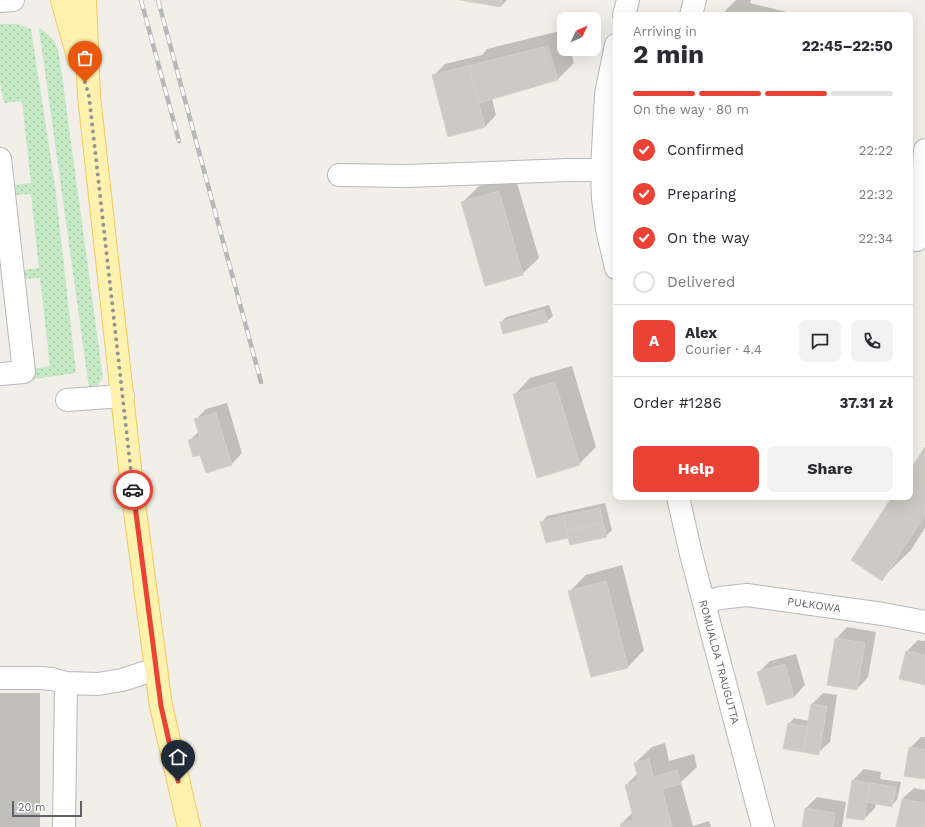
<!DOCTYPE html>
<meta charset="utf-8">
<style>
:root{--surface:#fff;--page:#f2f2f3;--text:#2b2b33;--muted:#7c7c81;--line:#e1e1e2;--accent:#ea4335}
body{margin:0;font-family:"Work Sans",sans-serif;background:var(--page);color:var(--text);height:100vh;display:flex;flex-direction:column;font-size:15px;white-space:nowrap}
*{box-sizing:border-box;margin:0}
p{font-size:13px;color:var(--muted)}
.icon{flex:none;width:22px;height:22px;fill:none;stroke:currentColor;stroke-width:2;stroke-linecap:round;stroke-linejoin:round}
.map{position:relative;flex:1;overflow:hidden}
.panel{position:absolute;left:613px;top:12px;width:300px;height:488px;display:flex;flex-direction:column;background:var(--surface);border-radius:8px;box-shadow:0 4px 16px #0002}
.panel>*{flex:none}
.needle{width:26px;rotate:46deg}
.controls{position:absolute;left:557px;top:12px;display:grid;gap:8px}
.controls a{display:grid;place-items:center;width:44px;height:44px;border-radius:8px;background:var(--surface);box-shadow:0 4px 16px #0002;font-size:20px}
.scale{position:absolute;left:12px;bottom:10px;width:70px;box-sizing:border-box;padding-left:4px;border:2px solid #5f6368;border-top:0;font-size:11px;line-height:14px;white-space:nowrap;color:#5f6368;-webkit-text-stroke:3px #fff;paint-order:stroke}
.pin{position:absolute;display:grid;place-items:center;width:34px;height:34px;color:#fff;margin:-41px -17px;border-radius:50% 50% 50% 0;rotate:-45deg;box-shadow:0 0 4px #0007}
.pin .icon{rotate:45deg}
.courier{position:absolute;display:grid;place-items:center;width:40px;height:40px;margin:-20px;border:3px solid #ea4335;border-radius:50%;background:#fff;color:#222;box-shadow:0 1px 5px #0007}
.overview em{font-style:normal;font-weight:700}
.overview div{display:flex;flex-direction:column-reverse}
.overview{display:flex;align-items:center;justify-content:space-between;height:68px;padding:0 20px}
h1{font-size:26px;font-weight:700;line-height:30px}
.bar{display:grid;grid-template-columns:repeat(4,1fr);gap:6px 4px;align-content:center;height:48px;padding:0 20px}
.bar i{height:5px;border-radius:3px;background:var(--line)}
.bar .selected{background:var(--accent)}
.bar p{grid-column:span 4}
.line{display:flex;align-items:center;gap:10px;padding:0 20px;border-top:1px solid var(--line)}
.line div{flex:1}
.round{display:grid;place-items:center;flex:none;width:42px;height:42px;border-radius:8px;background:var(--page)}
ol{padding:0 20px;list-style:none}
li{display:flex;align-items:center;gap:12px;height:44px}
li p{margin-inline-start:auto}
li .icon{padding:4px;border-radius:50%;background:var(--accent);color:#fff;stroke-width:4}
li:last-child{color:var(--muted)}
li i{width:22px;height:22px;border:2px solid var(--line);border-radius:50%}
.primary-button{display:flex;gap:8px;margin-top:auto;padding:8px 20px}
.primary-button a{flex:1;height:46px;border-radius:8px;background:var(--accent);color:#fff;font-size:16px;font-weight:700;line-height:46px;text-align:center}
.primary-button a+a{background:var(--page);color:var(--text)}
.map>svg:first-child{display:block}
.grass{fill:url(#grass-dots)}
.shadow{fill:#0003}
.building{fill:#cccac5;stroke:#d6d1c6}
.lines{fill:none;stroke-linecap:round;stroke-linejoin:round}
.minor-casing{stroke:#b5b8bc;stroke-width:24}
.major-casing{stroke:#f2c960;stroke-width:24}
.minor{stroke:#fff;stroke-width:22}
.major{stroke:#fff2af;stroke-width:22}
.rail-casing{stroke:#b6b7b8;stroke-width:4.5}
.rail{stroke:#fff;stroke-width:3;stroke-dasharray:9;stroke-linecap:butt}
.done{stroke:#929495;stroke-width:4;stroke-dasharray:0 7.2}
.route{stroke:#ea4335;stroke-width:5}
.labels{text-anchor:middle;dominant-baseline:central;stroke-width:3;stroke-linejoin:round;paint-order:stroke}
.street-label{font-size:11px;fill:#5f6368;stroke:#fff}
</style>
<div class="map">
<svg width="925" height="827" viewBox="0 0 925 827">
<defs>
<pattern id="grass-dots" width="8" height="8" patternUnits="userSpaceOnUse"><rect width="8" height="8" fill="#c5e8c5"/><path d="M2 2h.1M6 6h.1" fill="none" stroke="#a3c0a4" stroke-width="1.8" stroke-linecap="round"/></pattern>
</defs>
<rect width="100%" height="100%" fill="#f1efe8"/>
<path class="grass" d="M0,24H17L31,29L55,186L76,373L33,379L32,369L50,366L40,278L23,279L22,270L39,268L31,194L14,195L13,185L31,183L22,101L4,103L0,83Z
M39,28C50,34 56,42 59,54L103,378L96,387L89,388Z"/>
<path class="shadow" d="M466,0H507L501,6Z
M736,0H751L750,3L799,15H724L725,11Z
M564,30V49H570L574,63L558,79L492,98L496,115L485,127L433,76L445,64L482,55L487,49Z
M515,176L539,258L522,274L462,203L479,186Z
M549,305L553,316L547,321L501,322L506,317Z
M572,366L596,447L579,464L514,395L530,378Z
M227,403L242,453L231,465L189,441L199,431L195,420L206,409Z
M925,449V528L911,550L881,579L893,497H910V472Z
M605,503L612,530L606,536L569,537L542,522L547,516Z
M622,565L644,650L628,667L569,592L586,575Z
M847,627L876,632L868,677L857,689L836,639Z
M918,640L925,641V684L907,651Z
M796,654L805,685L794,697L759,672L770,661Z
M0,693H40V827H0Z
M823,693L837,695L830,742L818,753L789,724L794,718L809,721L812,704Z
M921,737H925V778L910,748Z
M665,743L669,761L694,754L697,767L681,782L693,826L709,821L711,827H622L621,824L633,812L626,785L638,773L635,763L652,747Z
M864,769L881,772L880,779L901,782L897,800L892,805L876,803L875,808L864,819L853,780Z
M914,788L925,790V827H897L902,799Z
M817,797L846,802L842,827H803L806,808Z"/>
<path class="building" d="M460,0H502L501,7Z
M548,46L558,80L479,103L469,66Z
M469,66L485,127L448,137L432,75Z
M499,191L523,275L485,286L461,202Z
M544,310L548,322L503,334L500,322Z
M555,382L580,465L537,478L513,394Z
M216,413L232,465L206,473L200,455L193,457L188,440L200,437L194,419Z
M925,447V515L882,581L851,560L892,497H910V470Z
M600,508L603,523L566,531L563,516Z
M563,516L568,538L546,543L540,522Z
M603,523L607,537L570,545L566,531Z
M606,581L628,668L591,677L568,591Z
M835,638L865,643L857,690L827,685Z
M906,651L925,655V685L899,679Z
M785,664L794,697L767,705L757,672Z
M811,704L827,706L819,755L803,752Z
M788,723L808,727L803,752L783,749Z
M909,747L925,750V779L904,776Z
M649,759L653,777L677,770L681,784L662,789L672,827H621L620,824L634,820L625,785L639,781L634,763Z
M852,780L870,783L864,820L846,818Z
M870,783L896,787L892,807L867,802Z
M902,799L925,803V827H896Z
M805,808L835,813L833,827H802Z"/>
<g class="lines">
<g class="minor-casing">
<path id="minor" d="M0,1L13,0
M624,15L628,0
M691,15L695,0
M616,45L606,94L602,170L603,199L607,229L616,268
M0,159L24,372L0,374
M339,175L407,176L569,170H602
M917,240L922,200L925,150
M67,400L123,396
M678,497L691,554L763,827
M704,603L720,598L747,595L883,614L925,622
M0,678H40L52,679L66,683L98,684L122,680L156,669
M64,827L66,683"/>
</g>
<g class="major-casing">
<path id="major" d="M62,0L79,60
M85,0L89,96L134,504L161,706L189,827"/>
</g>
<use href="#minor" class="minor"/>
<use href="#major" class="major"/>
<g class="rail-casing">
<path id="rail" d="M141,0L179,141
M158,0L261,382"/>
</g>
<use href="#rail" class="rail"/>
</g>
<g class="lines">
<path class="done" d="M85,82L89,96L133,490"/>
<path class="route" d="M133,490L161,706L178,781"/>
</g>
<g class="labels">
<g class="street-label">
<text transform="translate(814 605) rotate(8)">PUŁKOWA</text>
<text transform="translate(719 662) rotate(75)">ROMUALDA TRAUGUTTA</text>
</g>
</g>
</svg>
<div class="controls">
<a><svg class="needle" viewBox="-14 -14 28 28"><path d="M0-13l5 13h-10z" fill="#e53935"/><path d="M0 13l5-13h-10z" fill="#7c7c81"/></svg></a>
</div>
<div class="scale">20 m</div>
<div class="pin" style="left:85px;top:82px;background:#ea580c"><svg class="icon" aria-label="bag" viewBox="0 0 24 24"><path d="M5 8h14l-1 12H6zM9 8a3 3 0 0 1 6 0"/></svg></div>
<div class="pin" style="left:178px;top:781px;background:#1f2937"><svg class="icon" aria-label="home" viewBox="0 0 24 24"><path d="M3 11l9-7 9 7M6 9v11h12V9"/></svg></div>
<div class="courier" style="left:133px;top:490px"><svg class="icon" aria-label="car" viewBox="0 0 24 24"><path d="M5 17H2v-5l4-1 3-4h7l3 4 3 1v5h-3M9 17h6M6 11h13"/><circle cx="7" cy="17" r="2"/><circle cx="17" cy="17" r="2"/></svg></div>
<section class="panel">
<div class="overview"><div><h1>2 min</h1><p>Arriving in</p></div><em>22:45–22:50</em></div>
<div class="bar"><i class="selected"></i><i class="selected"></i><i class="selected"></i><i></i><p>On the way · 80 m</p></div>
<ol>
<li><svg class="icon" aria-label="check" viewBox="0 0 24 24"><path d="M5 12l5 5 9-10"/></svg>Confirmed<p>22:22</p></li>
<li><svg class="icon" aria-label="check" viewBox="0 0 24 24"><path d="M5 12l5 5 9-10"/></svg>Preparing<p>22:32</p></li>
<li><svg class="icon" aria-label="check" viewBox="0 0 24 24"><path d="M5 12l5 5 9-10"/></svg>On the way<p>22:34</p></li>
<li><i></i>Delivered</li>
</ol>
<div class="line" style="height:72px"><b class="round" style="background:var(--accent);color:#fff">A</b><div><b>Alex</b><p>Courier · 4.4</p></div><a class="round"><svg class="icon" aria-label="chat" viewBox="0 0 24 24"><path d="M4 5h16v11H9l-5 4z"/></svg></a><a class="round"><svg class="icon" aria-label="phone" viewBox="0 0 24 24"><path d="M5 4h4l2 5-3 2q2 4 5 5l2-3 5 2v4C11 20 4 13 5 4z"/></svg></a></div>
<div class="line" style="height:52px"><div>Order #1286</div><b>37.31 zł</b></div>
<div class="primary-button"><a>Help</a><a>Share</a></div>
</section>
</div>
